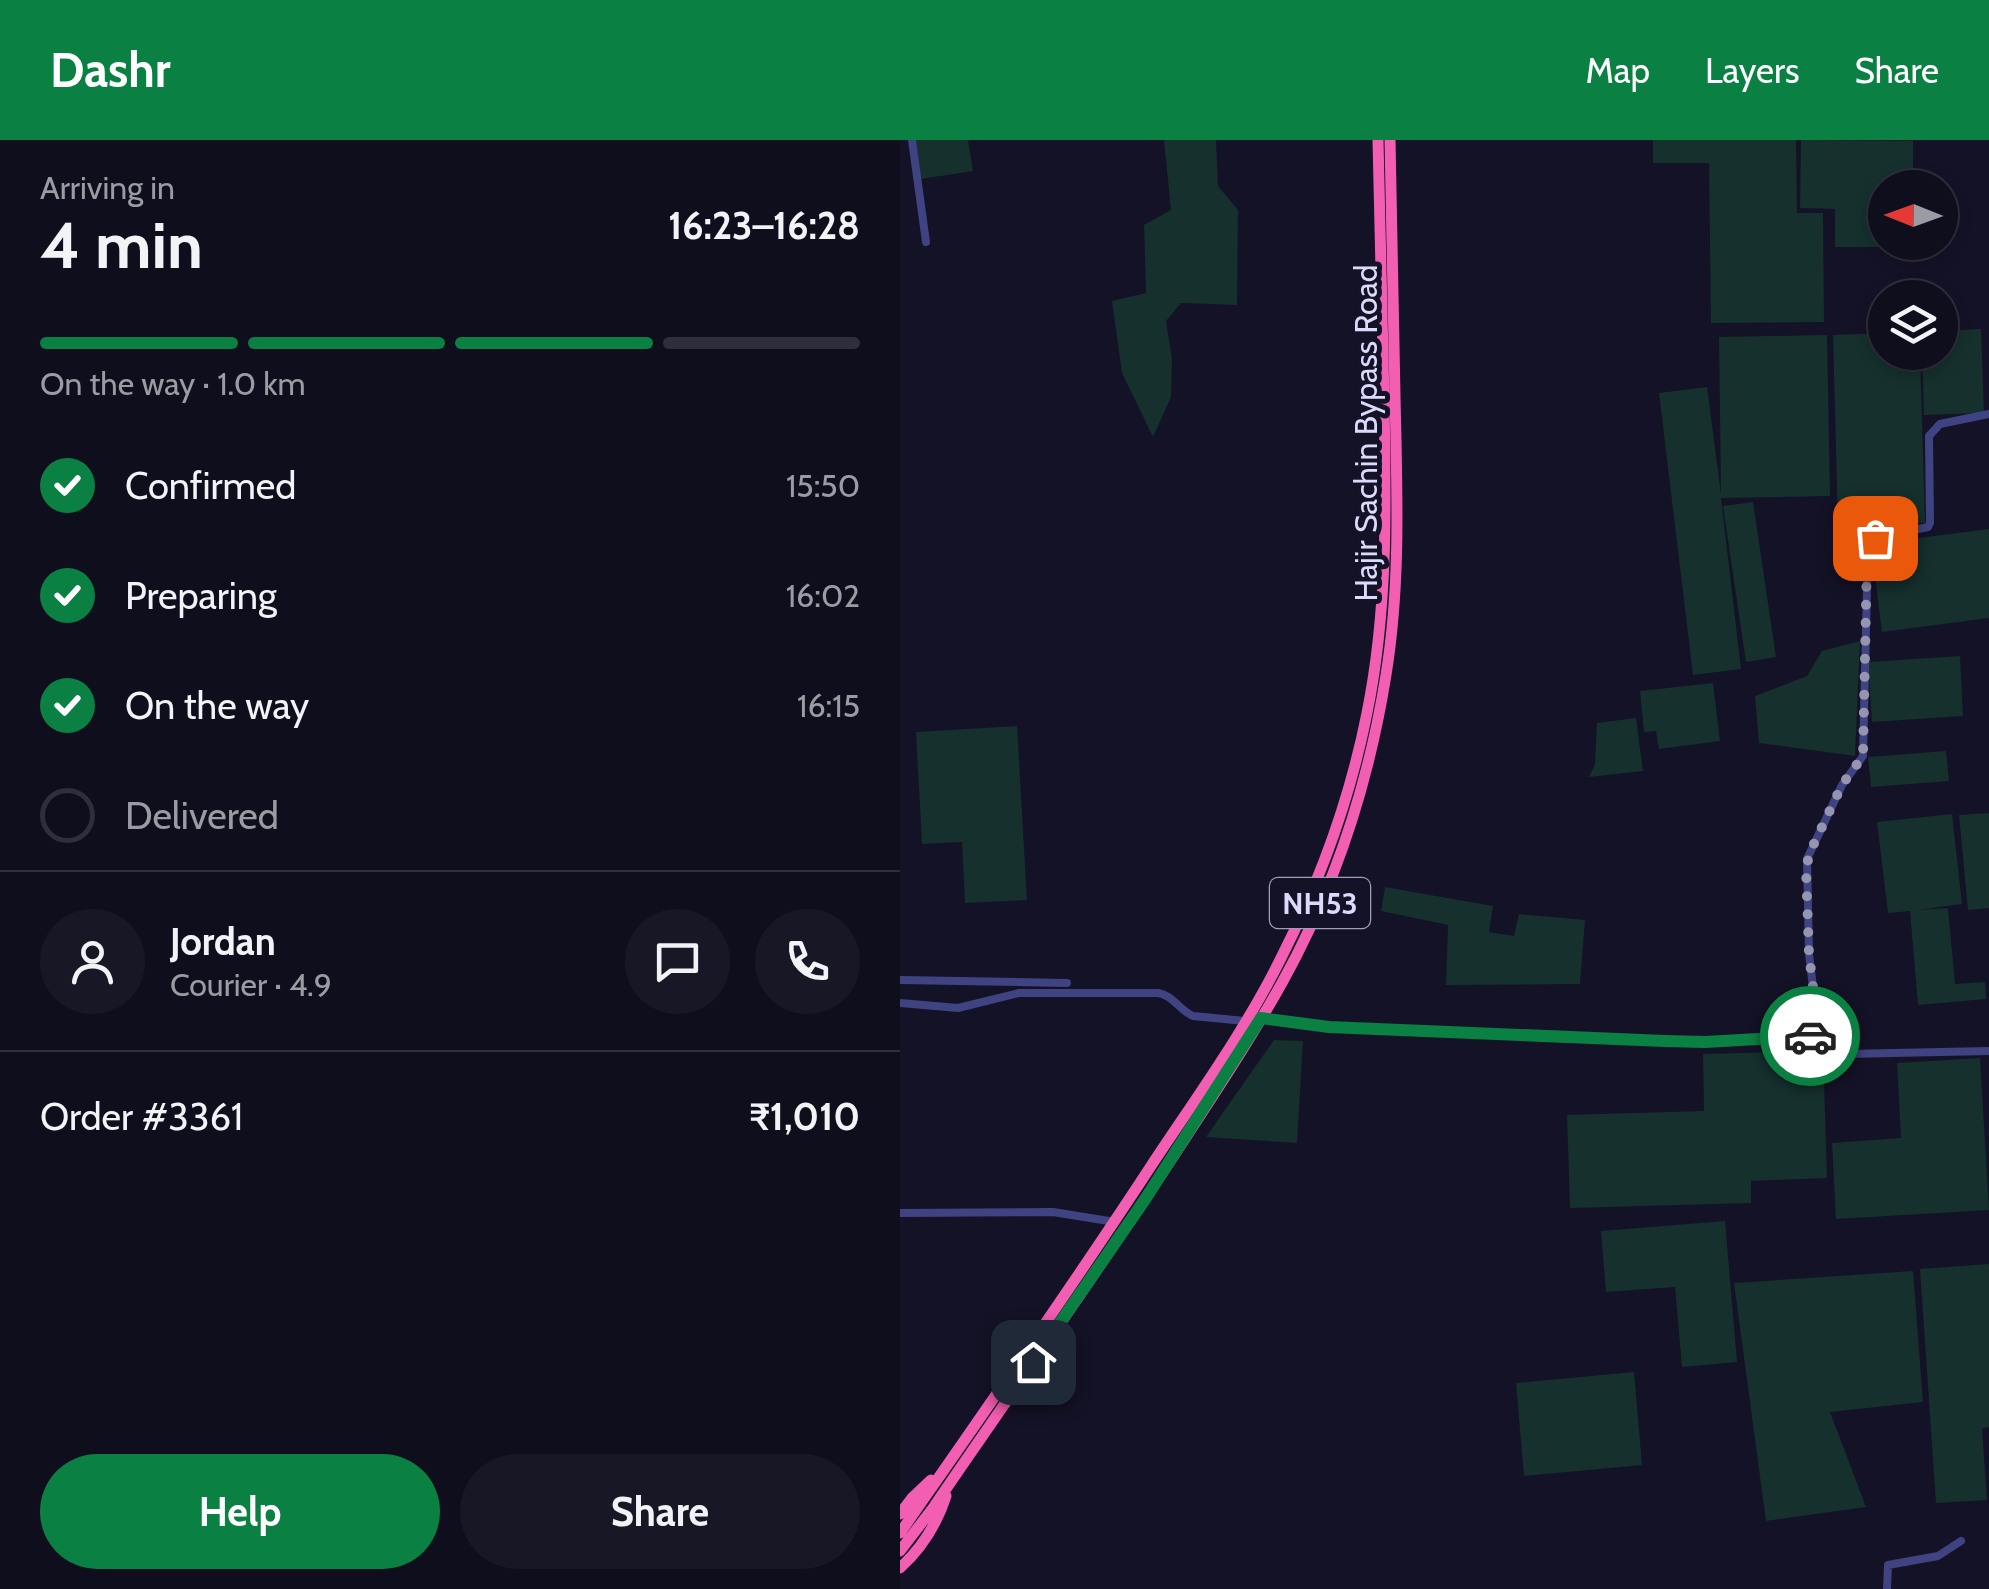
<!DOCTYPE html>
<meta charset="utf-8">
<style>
:root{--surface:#0f0e1c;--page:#181725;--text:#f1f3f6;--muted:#9b9ca3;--line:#2f2e3b;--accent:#0b8043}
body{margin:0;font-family:Cabin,sans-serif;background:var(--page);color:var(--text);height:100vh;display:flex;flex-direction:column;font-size:38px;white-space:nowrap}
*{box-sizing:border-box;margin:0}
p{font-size:32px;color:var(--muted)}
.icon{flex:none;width:55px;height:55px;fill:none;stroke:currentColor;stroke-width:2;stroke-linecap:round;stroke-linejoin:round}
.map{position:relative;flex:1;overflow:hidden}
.details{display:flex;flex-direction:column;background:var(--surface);width:900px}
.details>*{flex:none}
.needle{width:65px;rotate:271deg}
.controls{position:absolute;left:968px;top:30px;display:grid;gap:20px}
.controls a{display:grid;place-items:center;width:90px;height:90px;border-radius:50%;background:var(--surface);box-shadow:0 5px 15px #0003,0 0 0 2px var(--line);font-size:50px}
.pin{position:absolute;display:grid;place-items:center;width:85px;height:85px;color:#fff;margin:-42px;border-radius:20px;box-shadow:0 5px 15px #0006}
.courier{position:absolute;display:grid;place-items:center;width:100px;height:100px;margin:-50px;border:8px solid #0b8043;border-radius:50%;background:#fff;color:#222;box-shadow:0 2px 12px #0007}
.headline em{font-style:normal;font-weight:800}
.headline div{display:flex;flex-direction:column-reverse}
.headline{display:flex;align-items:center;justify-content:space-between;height:170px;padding:0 40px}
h1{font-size:65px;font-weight:800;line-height:75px}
.bar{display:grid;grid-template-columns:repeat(4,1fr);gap:15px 10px;align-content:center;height:120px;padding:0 40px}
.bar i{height:12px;border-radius:8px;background:var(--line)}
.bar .on{background:var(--accent)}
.bar p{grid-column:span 4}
.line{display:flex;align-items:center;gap:25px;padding:0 40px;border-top:2px solid var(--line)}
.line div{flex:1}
.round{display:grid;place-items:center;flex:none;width:105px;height:105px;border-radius:52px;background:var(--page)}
ol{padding:0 40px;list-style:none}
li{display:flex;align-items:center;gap:30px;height:110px}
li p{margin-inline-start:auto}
li .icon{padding:10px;border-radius:50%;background:var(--accent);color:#fff;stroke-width:4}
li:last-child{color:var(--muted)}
li i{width:55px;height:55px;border:5px solid var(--line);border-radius:50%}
.action{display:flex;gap:20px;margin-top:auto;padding:20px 40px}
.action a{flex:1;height:115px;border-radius:60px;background:var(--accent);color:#fff;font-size:40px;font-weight:800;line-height:115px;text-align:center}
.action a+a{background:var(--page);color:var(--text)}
header{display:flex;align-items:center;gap:60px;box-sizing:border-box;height:140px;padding:0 50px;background:var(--accent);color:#fff}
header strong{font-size:48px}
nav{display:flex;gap:55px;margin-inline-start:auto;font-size:35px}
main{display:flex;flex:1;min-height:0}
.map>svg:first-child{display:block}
.green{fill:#15302d}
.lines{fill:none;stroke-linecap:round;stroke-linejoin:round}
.minor{stroke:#404381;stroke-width:8}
.highway{stroke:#f25eb1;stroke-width:11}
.done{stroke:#9594b1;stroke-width:10;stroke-dasharray:0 18}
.route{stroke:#0b8043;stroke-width:12}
.labels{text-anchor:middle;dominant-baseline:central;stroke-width:10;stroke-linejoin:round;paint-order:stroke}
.shield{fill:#141226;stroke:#9f9ebc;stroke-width:2.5}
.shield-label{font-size:30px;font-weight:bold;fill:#dbdafc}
.street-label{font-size:32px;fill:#dbdafc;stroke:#141226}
</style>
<header>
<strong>Dashr</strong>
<nav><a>Map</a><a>Layers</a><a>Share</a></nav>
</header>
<main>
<section class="details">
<div class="headline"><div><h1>4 min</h1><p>Arriving in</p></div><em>16:23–16:28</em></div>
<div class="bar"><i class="on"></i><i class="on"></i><i class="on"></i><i></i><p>On the way · 1.0 km</p></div>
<ol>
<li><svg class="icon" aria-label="check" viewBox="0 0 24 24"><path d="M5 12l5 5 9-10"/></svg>Confirmed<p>15:50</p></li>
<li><svg class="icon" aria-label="check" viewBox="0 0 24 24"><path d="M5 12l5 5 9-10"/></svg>Preparing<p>16:02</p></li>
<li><svg class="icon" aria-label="check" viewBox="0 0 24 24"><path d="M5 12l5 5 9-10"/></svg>On the way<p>16:15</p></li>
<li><i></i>Delivered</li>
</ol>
<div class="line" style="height:180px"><a class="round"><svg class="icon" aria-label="person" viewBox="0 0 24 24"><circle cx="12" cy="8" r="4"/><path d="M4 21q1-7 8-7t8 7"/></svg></a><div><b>Jordan</b><p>Courier · 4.9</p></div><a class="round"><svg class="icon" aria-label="chat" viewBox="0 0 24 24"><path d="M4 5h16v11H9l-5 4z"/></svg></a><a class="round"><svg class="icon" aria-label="phone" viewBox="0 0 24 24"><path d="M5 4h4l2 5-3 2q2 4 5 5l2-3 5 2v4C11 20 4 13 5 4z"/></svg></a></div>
<div class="line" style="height:130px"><div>Order #3361</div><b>₹1,010</b></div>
<div class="action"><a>Help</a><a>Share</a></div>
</section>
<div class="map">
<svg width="1089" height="1449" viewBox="0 0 1089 1449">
<rect width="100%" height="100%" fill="#141226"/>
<path class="green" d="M16,0H68L73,31L21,39Z
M264,0H316L318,46L338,70L337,165L281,163L266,181L272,219L271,257L253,297L222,233L212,161L246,153L244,85L271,70Z
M753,0H896L897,73H923L924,182L811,183L809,23H753Z
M901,0L1013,1V47L985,48V102L1012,103V107H935V69L900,68Z
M1081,189L1084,273L1024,275L1022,213L1040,212V191Z
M985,193V212L1020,213L1025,383L938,386L933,195Z
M927,195L930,356L821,358L841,529L793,535L759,253L807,247L821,354L819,197Z
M853,362L876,517L846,522L823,366Z
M1089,389V478L982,492L971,404Z
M960,501L955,616L859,603L855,556L907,536L922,511Z
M1060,516L1063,576L972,582L968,522Z
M813,543L820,601L759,609L756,591L744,592L740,551Z
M736,578L743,631L689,637L695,624L697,583Z
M117,586L127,760L65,763L62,702L22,704L16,592Z
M1046,611L1049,641L971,647L968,617Z
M1089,673V768L1068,770L1059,675Z
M1052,674L1062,764L1018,770L1048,768L1055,844L1085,842L1086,859L1018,865L1010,771L988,773L977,682Z
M485,747L593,766L589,792L614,796L619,774L685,780L680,844L546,845L548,785L481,771Z
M374,900L403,901L397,1003L306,997Z
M923,911L927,1038L851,1041V1063L670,1068L667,975L804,971L803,914Z
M1080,918L1089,1070L936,1079L932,1003L1001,998L997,923Z
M825,1081L837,1222L782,1227L775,1147L706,1152L701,1091Z
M1089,1124V1287L1082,1289L1087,1360L1036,1363L1020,1129Z
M1013,1131L1023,1262L930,1272L966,1367L866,1381L834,1143Z
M734,1232L742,1325L624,1336L616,1243Z"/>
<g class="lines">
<path class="minor" d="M12,0L26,102
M0,840L167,843
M0,863L58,868L119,853H258C273,855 279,870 293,876L345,881
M361,878L429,887L765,901L805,902L908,896L916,893L918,888L909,814L907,719L942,645L963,616L968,405L975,398L1028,387L1030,383L1029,296L1040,284L1089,274
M916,893L933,912L945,914L1089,911
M0,1073L153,1072L215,1082
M987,1449L988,1425L1038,1416L1061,1401"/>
<path class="highway" d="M0,1374L12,1358L31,1340
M0,1393C85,1271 170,1150 251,1026C296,958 345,891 381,818C420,741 450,659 467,573C488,470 486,365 484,260C482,174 480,87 478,0
M0,1411L33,1368C111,1254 191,1141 267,1026C307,965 348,904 383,841C435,747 469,641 486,535C501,442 497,350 495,256C493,171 492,85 490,0
M0,1428C22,1408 37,1384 46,1356"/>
</g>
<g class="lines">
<path class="done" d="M910,896L916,892L918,888L909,814L906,728L910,712L942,645L963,616L967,417L968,405L975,398"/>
<path class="route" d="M133,1222L246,1058L361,878L429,887L765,901L805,902L910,896"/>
</g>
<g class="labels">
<rect class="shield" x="370" y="738" width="100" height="50" rx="8"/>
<g class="shield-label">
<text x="420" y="763">NH53</text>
</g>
<g class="street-label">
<text transform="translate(465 293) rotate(-90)">Hajir Sachin Bypass Road</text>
</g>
</g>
</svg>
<div class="controls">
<a><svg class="needle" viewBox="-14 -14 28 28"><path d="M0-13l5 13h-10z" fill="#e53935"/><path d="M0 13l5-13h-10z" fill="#9b9ca3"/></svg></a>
<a><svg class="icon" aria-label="layers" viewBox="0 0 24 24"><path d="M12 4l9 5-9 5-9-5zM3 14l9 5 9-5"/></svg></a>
</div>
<div class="pin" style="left:975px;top:398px;background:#ea580c"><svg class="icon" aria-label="bag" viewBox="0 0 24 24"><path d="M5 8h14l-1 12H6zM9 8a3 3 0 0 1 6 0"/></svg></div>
<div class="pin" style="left:133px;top:1222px;background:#1f2937"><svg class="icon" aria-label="home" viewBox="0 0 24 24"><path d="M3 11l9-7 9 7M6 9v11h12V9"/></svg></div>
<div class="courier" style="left:910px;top:896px"><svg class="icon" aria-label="car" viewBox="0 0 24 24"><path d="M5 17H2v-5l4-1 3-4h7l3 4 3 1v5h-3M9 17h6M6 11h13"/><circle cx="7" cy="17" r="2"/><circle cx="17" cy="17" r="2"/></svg></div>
</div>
</main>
